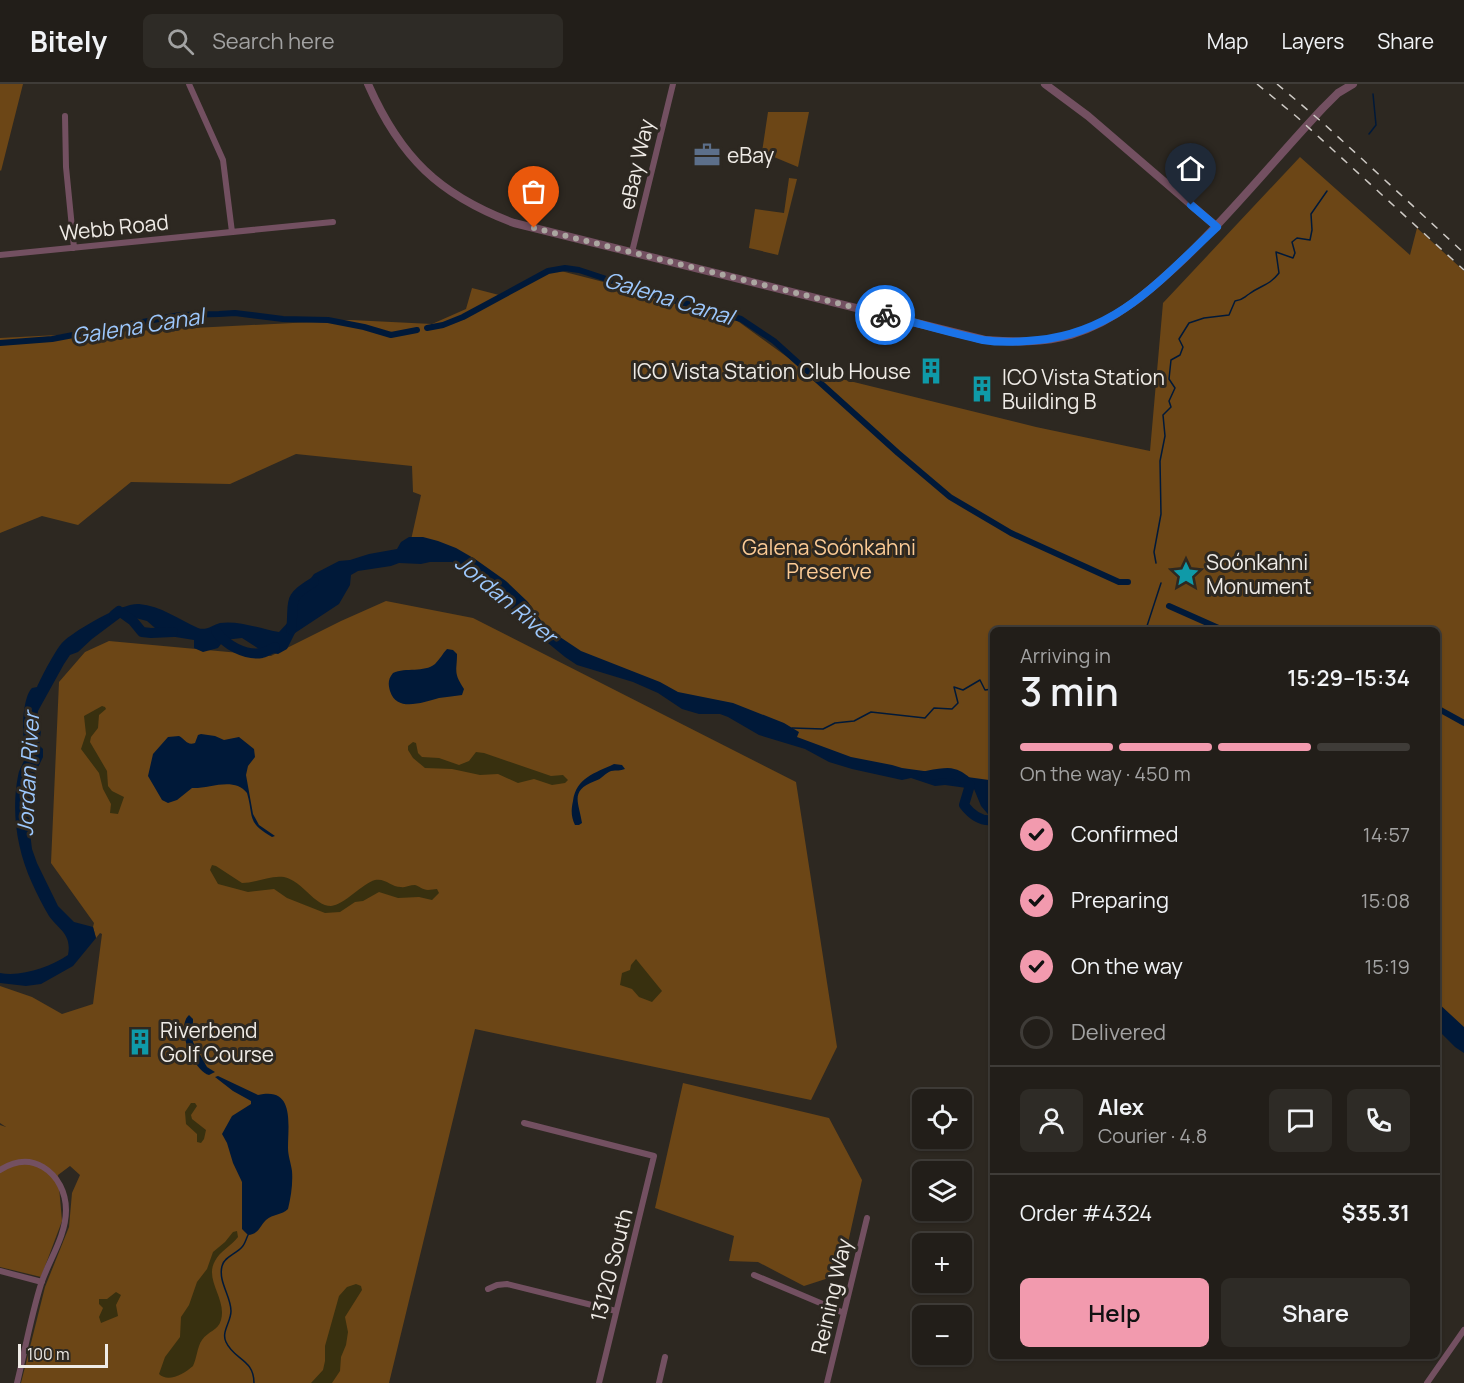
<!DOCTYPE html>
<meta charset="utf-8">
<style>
:root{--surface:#221e19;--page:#2e2b26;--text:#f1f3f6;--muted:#a2a2a2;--line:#3f3c38;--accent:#f29aae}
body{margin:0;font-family:Manrope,sans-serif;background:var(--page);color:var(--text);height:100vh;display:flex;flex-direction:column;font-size:22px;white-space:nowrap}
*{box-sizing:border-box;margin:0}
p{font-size:20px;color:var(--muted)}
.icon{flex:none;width:33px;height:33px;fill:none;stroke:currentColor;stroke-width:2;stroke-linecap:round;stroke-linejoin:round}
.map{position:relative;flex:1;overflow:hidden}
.panel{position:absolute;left:990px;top:543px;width:450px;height:732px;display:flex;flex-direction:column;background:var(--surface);border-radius:9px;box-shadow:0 2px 4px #0004,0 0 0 2px var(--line)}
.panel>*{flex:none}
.fabs{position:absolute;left:912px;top:1005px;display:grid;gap:12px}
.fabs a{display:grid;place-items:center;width:60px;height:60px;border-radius:9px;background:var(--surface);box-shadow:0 2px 4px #0004,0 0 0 2px var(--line);font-size:30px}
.scale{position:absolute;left:18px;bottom:15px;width:90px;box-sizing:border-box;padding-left:6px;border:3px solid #efebe6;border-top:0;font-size:16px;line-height:21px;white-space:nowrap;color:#efebe6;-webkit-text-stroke:4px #2d2821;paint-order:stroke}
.pin{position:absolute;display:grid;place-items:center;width:51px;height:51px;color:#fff;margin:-62px -26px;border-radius:50% 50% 50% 0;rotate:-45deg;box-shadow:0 0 6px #0007}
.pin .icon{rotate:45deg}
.courier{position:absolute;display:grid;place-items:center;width:60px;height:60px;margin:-30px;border:4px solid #1a73e8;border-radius:50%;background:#fff;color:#222;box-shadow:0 2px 8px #0007}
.summary em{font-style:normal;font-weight:600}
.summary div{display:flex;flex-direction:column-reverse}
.summary{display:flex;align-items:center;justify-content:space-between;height:102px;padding:0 30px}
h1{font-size:39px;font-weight:600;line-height:45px}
.bar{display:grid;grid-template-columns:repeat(4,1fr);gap:9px 6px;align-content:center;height:72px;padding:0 30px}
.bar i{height:8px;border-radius:4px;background:var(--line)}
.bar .current{background:var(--accent)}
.bar p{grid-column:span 4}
.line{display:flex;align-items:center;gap:15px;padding:0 30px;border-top:2px solid var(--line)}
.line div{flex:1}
.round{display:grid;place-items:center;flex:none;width:63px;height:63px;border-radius:9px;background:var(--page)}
ol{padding:0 30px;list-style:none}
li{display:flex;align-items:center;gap:18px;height:66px}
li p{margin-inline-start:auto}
li .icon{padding:6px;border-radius:50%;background:var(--accent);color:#111;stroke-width:4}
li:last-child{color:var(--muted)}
li i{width:33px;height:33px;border:3px solid var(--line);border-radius:50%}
.cta{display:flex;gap:12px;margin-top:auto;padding:12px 30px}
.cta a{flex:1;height:69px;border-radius:9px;background:var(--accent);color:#111;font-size:24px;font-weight:600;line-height:69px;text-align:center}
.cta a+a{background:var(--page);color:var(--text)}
header{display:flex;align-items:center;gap:36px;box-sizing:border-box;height:84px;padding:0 30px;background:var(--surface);border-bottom:2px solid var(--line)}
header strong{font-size:28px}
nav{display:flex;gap:33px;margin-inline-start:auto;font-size:21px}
.search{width:420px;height:54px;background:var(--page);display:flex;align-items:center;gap:15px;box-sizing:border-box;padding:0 21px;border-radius:9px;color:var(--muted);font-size:22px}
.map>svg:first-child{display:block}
.green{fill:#6c4616}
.sand{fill:#38300f}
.water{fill:#001939}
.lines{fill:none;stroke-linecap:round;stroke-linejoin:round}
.stream{stroke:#001939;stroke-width:1.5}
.canal{stroke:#001939;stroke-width:6}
.river{stroke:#001939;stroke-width:10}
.minor{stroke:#735061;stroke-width:6}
.tertiary{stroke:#735061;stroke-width:8}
.rail{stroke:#cecac5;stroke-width:1.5;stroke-dasharray:8 8;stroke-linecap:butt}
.done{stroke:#aba7a1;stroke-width:6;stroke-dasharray:0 10.8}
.route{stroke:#1a73e8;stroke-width:8}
.labels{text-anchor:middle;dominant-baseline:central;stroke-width:6;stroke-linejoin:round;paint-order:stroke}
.poi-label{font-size:21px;fill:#efebe6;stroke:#2d2821;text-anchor:start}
.street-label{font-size:21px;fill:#efebe6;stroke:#2d2821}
.park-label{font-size:21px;fill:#fccb95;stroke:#2d2821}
.water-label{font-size:22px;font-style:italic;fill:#9cc7fc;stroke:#2d2821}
</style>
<header>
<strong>Bitely</strong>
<div class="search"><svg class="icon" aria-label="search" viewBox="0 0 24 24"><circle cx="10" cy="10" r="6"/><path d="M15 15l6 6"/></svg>Search here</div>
<nav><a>Map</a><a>Layers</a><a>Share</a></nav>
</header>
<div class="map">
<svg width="1464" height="1299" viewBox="0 0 1464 1299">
<rect width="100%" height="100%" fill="#2d2821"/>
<path class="green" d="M0,0H23L1,87L0,86Z
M768,28H809L798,83L762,68Z
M1300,73L1410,171L1417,144L1464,187V952L1437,925V546H993V711L962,691L952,689L933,691L870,681L684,614L573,566L460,470L411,456L421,411L413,408L412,382L296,370L230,400L131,398L78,441L42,432L0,449V254L351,236L432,240L466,225L472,204L499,211L557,186L728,230L805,286L1036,343L1150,367L1163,219Z
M789,94L797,95L778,171L749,164L755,125L784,129Z
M386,517L473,534L796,698L837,963L811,1016L475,945L389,1299H21L45,1203L69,1143L72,1109L80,1091L70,1082L58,1091L62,1137L41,1193L0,1183V1041L6,1043L0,1039V902L32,913L62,930L93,920L102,850L100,849L96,854L93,843L94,839L51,779L59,598L85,568L109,557L271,572L341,537Z
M683,999L829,1034L862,1096L841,1190L804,1202L758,1178L729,1177L734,1152L655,1124Z"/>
<path class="sand" d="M102,622L105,623L106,625L99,631L98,644L91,653L90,658L107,687L108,702L112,707L124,713L118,730L110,729L111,720L103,705L99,689L81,665L86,650L84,632Z
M413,658L416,659L418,669L422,673L439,674L459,681L469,677L476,668L484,669L551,692L563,691L568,696L565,699L552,701L534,695L518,699L498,690L480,691L452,685L425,684L413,674L408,666V662Z
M212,781L216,782L242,799C256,799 270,791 284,793C303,797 314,822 331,822C344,821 363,799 375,796C386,794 391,803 401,803C406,804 409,801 415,801C419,802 423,806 428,806C431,806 434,805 437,805L439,809L432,816L419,813L398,814L379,808L363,817L355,818L340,828L325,829L287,814L274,805L248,808L218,800L210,786Z
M636,875L662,907L652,918L639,913L632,905L620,901L622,889L630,886L631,881Z
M191,1019H195L197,1022L191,1031L192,1035L206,1046L204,1055L201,1059L197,1058V1050L186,1040L185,1028Z
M237,1147L238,1153C231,1162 220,1167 215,1177C204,1196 227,1215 221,1236C218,1247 208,1247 202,1256C197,1263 197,1274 193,1282C184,1290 168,1299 159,1290L165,1273L180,1253L181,1233L189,1221L197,1198L207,1185L213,1168L225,1158L233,1148Z
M356,1200L361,1202L362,1206L345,1233L348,1248L346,1261L341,1273L340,1287L332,1299H311L323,1286L325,1277V1262L339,1212L347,1203Z
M116,1208L121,1211L116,1221L118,1232L101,1239L99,1233L103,1224L99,1220V1215H107Z"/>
<path class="water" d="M409,453H423L438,457L456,464L475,475L506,497L528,518L542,538L554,549L581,567L660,598L678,608L733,619L784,639L799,648L797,653L851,673L892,681L902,684L989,696L993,700V736L981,722L974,705L945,701L935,702L911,694L902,696L852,685L829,678L805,665L759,651L728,633L720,630H699L682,625L658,609L633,598L577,581L565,573L521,537L503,514L489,501L478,491L452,478H430L421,480L399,479L391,482L358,487L351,491L350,501L339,520L295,549L287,565L278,570L262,567L242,554L224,556L218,564L203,568L194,564V556L163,551L147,537L124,531L92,555L78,568L70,571L64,580L38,627L37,638L41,647L39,661L43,665V673L31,698L30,749L32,765L37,779L58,822L74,838L93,843L96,854L73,882L41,900L26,902L0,899V889C22,893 50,883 68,871C72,850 59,846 49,832C43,822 37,810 32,799C17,766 11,728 18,692C19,684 25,678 26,670C26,666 24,661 24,657C22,644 23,613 32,604L37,603C41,594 57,562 65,556C78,545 121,519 139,520C161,522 178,535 198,544C206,547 213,541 220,539C238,536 262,545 279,548L292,534L296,515L314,490L339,477L350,476L369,470L397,465L401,458Z
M447,565L453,566L457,570C457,588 453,588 464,605L462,611C455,612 447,613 439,614C423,618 397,629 390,607C388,600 388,595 393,589C406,583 424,589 435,580C440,575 443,569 447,565Z
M201,650L215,652L224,656L239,653L254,665L255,673L248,682L246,691L253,730L259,741L275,752L272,753C246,738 254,733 247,709C234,692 209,705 192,704L177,716L168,719L162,716L148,692L153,670L168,653L179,652C185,655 187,662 195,659L198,651Z
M614,680L622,681L625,685C620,687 617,686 611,687C605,689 602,695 595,697C569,707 579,718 582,739L579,741H575C571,733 571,726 573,717C576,694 595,689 614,680Z
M1437,918L1464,943V969L1455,963L1437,945Z
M189,931L193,935V958L207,983L215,988L209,991C193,986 175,943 189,931Z
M218,992L258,1011C295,1002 288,1040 288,1064C288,1072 291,1079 292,1087C293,1099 291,1113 288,1125C282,1131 273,1130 266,1136C259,1143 259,1150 248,1151L242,1145V1098L233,1079L227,1059L222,1050L232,1032L251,1020V1017L233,1007L215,993Z"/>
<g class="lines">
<path class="stream" d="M1369,50L1376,41L1373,10
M1156,479L1154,468L1161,430L1160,377L1165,352L1163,331L1171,323L1169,317L1175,304L1169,295L1171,276L1180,271L1183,263L1179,255L1189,239L1204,234L1229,231L1235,217C1243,216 1243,214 1249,210C1261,201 1269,202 1279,189L1276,168L1293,174L1295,169L1292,158L1297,154L1310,156L1312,146L1311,130L1327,107
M1142,546L1147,542L1161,499
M792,644L823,645L835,639L854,637L871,628L925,634L934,624L952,625L958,619L954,603L963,606L980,596L985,606L993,605
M248,1151C246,1155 245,1160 242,1163C236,1170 224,1173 222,1182C218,1198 231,1212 231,1227C231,1238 221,1248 226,1258C234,1276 254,1275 254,1299"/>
<path class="canal" d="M427,244L443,241L463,233L548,187L565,184L579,186L655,211L741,235L774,257L898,369L950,413L1011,449L1119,498H1128
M0,259L52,255L180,231L219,230L235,229L283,235L328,236L364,243L391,251L417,246
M1169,522L1223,546
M1437,624L1464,639"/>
<path class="river" d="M114,531L119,527L133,537L142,548L151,549L173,548
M291,546C295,518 285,515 314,498
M216,547C225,561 246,572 262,569C266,568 271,565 275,563
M926,692C945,688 956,685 970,701L964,721C971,730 981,738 993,736"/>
<path class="minor" d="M189,0L223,76L232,148
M65,32L66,83L74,164
M632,168L673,0
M0,171L333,138
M524,1039L654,1072L599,1299
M0,1086C14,1077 28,1074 43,1083C58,1092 66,1109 66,1126C66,1152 49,1176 41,1200C31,1232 25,1266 17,1299
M0,1187L42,1198
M754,1191L844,1229
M488,1205L497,1201L507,1200L616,1227
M659,1299L665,1273
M827,1299L867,1134
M1427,1299L1464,1246"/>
<path class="tertiary" d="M368,0C400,73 439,111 514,139L985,256C1014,258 1043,259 1071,251C1117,237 1152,205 1187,172C1235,125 1277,73 1323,24L1338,9L1353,0
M1045,0L1088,32L1217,143"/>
<path class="rail" d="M1257,0L1297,33L1464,186
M1277,0L1323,39L1464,169"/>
</g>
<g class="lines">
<path class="done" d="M534,144L885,231"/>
<path class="route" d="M885,231C918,239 950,249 983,256C1001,259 1020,258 1038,256C1118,248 1162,194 1217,143L1191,121"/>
</g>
<defs>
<g id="office-bare" transform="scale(2.07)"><path d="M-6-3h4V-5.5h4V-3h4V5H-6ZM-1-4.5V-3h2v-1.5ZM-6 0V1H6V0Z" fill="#5c6f8a" stroke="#2d2821" stroke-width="2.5" paint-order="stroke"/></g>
<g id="building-bare" transform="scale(2.07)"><path d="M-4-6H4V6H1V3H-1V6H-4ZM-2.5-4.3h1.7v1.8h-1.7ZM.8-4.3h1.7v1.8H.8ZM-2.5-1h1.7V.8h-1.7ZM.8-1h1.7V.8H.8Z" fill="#0f9aa8" stroke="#2d2821" stroke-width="2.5" paint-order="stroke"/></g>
<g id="sight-bare" transform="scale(2.07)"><path d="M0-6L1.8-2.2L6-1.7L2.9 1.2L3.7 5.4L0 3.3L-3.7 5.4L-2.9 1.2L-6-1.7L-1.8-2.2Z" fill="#0f9aa8" stroke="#2d2821" stroke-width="2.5" paint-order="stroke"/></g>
</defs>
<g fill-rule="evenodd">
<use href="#office-bare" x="707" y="71"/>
<use href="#building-bare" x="931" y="287"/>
<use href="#building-bare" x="982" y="305"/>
<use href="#sight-bare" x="1186" y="490"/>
<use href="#building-bare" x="140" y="958"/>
</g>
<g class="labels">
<g class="poi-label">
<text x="727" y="71">eBay</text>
<text x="911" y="287" text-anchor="end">ICO Vista Station Club House</text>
<text x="1002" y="293">ICO Vista Station<tspan x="1002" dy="24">Building B</tspan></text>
<text x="1206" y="478">Soónkahni<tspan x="1206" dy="24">Monument</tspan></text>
<text x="160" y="946">Riverbend<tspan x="160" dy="24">Golf Course</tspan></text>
</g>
<g class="street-label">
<text transform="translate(636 80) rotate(-77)">eBay Way</text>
<text transform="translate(114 143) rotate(-6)">Webb Road</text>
<text transform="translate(611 1181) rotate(-76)">13120 South</text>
<text transform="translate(831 1212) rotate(-77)">Reining Way</text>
</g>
<g class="park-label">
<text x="829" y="463">Galena Soónkahni<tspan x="829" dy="24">Preserve</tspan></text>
</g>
<g class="water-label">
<text transform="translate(669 214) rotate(17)">Galena Canal</text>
<text transform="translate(138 242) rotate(-9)">Galena Canal</text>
<text transform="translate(506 515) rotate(40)">Jordan River</text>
<text transform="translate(28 690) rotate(-87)">Jordan River</text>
</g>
</g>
</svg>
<div class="fabs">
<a><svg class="icon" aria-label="locate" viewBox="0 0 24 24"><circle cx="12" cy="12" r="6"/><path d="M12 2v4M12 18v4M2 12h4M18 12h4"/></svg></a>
<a><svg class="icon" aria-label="layers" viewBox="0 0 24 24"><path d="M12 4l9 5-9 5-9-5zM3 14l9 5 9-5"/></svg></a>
<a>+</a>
<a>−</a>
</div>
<div class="scale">100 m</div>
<div class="pin" style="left:534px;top:144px;background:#ea580c"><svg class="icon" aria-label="bag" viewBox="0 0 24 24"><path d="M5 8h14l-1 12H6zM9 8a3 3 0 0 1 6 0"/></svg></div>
<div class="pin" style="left:1191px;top:121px;background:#1f2937"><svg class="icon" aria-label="home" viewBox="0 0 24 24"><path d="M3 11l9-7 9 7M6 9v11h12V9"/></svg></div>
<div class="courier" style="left:885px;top:231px"><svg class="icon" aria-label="bike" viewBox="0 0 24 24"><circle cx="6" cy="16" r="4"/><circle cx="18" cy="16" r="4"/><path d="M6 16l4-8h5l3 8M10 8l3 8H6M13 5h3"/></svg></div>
<section class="panel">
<div class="summary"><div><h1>3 min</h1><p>Arriving in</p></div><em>15:29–15:34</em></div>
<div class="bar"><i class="current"></i><i class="current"></i><i class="current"></i><i></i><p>On the way · 450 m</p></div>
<ol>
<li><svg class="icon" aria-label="check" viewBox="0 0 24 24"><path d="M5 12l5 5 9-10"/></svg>Confirmed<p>14:57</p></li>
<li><svg class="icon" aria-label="check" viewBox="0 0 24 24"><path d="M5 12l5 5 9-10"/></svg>Preparing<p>15:08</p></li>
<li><svg class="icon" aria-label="check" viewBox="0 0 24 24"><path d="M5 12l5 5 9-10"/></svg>On the way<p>15:19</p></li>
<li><i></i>Delivered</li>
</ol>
<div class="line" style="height:108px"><a class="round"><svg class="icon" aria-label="person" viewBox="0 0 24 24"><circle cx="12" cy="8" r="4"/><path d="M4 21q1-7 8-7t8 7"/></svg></a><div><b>Alex</b><p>Courier · 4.8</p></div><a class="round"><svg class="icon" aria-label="chat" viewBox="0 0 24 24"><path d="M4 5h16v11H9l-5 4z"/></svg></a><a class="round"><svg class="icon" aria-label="phone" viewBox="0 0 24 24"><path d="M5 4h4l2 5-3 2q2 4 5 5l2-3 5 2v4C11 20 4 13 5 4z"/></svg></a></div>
<div class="line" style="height:78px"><div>Order #4324</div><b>$35.31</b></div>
<div class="cta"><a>Help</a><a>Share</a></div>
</section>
</div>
